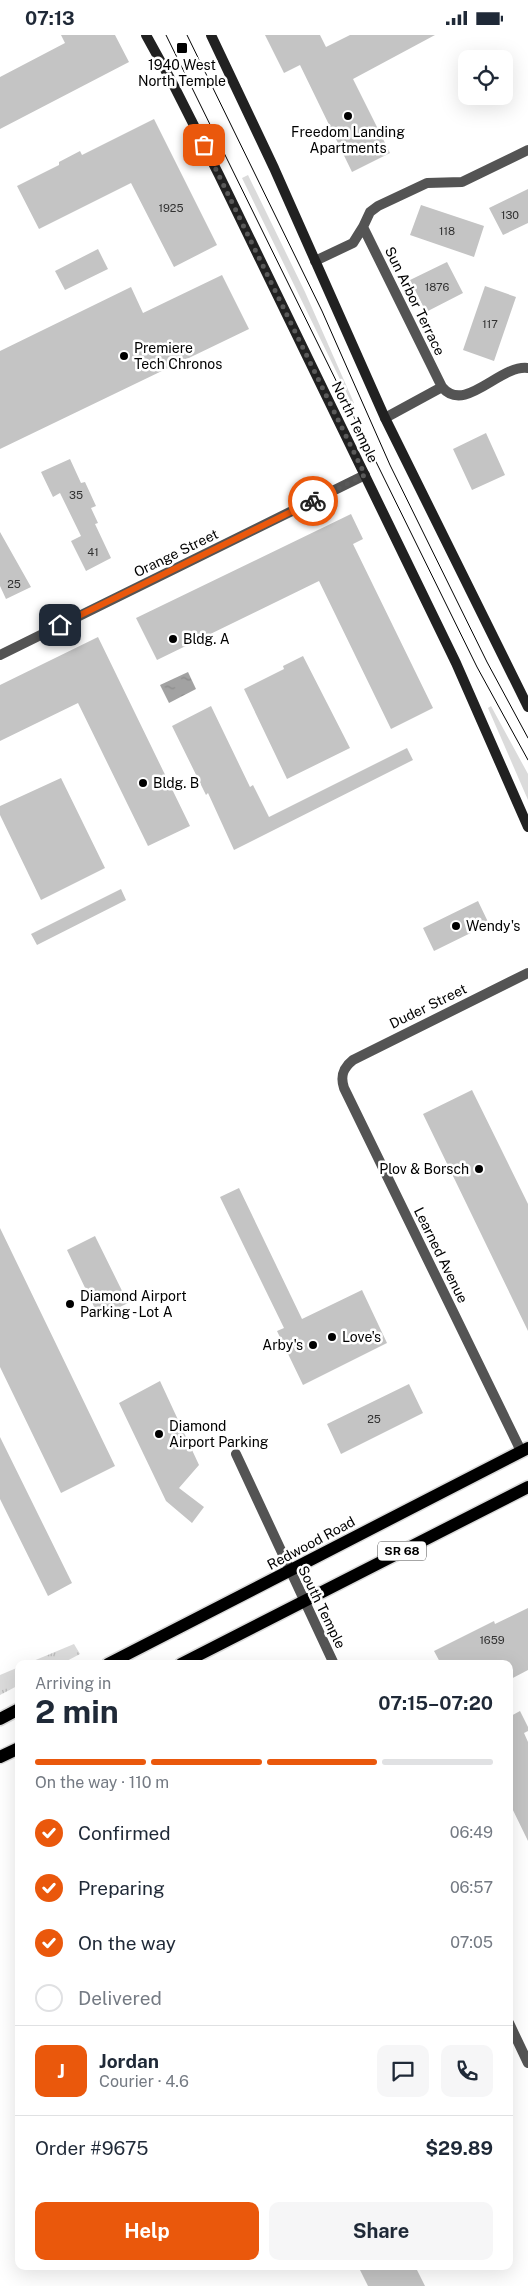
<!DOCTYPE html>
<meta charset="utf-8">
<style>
:root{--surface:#fff;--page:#f6f6f7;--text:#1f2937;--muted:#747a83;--line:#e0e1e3;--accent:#ea580c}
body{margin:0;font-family:"Public Sans",sans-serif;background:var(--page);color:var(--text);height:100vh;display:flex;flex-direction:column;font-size:19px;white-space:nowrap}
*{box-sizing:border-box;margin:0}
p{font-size:16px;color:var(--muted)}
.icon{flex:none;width:28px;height:28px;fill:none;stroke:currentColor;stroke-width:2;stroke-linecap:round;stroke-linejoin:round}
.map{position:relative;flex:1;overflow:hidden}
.drawer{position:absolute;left:15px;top:1625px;width:498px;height:610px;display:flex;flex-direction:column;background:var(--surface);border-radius:10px;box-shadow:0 5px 20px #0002}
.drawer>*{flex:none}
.buttons{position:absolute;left:458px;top:15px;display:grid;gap:10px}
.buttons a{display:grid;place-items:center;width:55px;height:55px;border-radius:10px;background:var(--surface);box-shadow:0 5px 20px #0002;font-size:25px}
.pin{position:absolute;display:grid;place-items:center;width:42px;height:42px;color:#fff;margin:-21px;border-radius:10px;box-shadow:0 2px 8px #0006}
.courier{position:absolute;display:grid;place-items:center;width:50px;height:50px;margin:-25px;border:4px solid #ea580c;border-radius:50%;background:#fff;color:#222;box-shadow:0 1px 6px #0007}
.summary em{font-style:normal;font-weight:700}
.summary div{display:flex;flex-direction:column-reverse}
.summary{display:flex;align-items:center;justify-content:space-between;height:85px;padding:0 20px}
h1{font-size:32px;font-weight:700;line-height:38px}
.bar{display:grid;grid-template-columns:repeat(4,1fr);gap:8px 5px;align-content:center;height:60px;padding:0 20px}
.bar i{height:6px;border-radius:4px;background:var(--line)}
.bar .active{background:var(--accent)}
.bar p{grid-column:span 4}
.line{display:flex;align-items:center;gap:12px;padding:0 20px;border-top:1px solid var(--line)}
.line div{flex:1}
.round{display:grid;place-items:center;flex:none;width:52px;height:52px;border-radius:10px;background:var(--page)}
ol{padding:0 20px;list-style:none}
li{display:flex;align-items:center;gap:15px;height:55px}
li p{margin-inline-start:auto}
li .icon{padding:5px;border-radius:50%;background:var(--accent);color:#fff;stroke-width:4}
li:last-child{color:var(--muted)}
li i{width:28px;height:28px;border:2px solid var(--line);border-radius:50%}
.cta{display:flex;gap:10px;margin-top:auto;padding:10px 20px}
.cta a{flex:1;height:58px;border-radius:10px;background:var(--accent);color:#fff;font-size:20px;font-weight:700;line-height:58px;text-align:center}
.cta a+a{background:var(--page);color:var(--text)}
.status{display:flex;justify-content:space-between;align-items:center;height:35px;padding:0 25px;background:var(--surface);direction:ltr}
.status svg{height:14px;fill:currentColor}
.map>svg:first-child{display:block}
.grass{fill:url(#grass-tufts)}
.green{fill:#dbdbdb}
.water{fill:url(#water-ripples)}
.building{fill:#c4c4c4}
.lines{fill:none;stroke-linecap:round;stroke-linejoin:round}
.primary-casing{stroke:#dbdbdb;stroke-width:15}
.minor{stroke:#545454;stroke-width:10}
.secondary{stroke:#212121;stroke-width:10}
.primary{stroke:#000;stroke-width:12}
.tram{stroke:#000;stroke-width:1}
.done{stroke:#595959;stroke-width:5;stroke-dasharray:0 9}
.route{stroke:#ea580c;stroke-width:6}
.poi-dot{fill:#000;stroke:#fff;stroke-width:2}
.labels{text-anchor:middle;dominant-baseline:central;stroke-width:5;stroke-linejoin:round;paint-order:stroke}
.number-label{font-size:11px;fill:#313131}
.shield{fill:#fff;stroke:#4c4c4c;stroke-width:1}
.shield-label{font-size:12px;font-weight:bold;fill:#000}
.poi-label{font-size:14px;fill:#000;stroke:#fff;text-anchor:start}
.street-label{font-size:14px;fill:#000;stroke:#fff}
</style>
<div class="status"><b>07:13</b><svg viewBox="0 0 49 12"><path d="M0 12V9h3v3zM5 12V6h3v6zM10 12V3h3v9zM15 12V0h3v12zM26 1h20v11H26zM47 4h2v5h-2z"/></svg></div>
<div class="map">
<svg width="528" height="2251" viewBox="0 0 528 2251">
<defs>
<pattern id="grass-tufts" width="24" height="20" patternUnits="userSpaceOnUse" patternTransform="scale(1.25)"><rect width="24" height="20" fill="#dbdbdb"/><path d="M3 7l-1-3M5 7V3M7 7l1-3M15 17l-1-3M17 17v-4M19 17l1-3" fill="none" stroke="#bababa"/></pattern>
<pattern id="water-ripples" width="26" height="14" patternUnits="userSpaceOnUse" patternTransform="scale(1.25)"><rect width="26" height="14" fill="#a2a2a2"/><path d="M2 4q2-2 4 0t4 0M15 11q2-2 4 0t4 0" fill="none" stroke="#8a8a8a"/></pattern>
</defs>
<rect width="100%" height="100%" fill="#fff"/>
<path class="grass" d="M74,1609L80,1619L61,1629H26Z
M19,1632V1650L0,1660V1640Z"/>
<path class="green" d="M248,140L305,257L354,368L352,369L242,143Z
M491,671L528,739V765L488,673Z"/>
<path class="water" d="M188,637L196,654L169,668L160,650Z"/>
<path class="building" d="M61,0H115L129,27L0,94V42L65,8Z
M265,0H320L326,12L350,0H435L353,44L390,118L352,137L300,30L284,38Z
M154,84L217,210L174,232L131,148L39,194L17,151L59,130V127L80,116L82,120Z
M528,154V188L503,200L489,173Z
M421,170L484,191L474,222L410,200Z
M98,214L108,234L65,255L55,236Z
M447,227L463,258L426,277L410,245Z
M222,240L249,294L0,414V316L131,252L143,278Z
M485,251L516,262L494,326L463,315Z
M486,398L505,440L472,455L453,414Z
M70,424L81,448L85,447L96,471L91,473L98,488L95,489L111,523L86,536L71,506L81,501L60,458L53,462L41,437Z
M351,479L363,504L353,509L433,673L391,694L319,546L157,625L136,583Z
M0,497L31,552L6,564L0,551Z
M98,602L190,791L148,811L78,668L0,706V650Z
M303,621L350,713L287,744L244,654L284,634L283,631Z
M211,671L250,752L253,750L269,782L407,713L413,725L234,815L208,758L206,760L172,691Z
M61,743L105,833L41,865L0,780V771Z
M121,854L126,865L37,910L31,899Z
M478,866L489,889L434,916L423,893Z
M472,1055L528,1169V1296L423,1079Z
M239,1153L302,1284L362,1255L387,1308L303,1350L277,1296L284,1293L220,1162Z
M0,1193L115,1431L61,1458L0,1332Z
M95,1201L128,1268L99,1282L67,1215Z
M160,1346L199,1430L179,1453L204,1472L192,1488L166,1466L119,1368Z
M409,1349L423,1378L341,1419L327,1389Z
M0,1402L72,1548L48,1561L0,1464Z
M528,1573V1635L509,1645V1629H441L434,1616L494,1586L495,1589Z
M520,1676L528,1692V1696L524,1698L528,1707V1806L509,1767V1682Z
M358,2231H415L425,2251H368Z"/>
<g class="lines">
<g class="primary-casing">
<path id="primary" d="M108,1629L528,1413
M181,1629L528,1452
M0,1684L19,1674
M0,1722L19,1713"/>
</g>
<path class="minor" d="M315,226L353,208L363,192
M442,352L363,192L370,177L378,171L427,148L462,147L528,115
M385,383L442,352C465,380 500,329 528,333
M0,620L365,440
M521,1416L344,1053C340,1041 343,1033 353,1025L528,938
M236,1419L334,1629
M509,1988L528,2028"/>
<path class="secondary" d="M146,0L173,49L219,140L456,628L528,792
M211,0L274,133L385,383L528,672"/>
<use href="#primary" class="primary"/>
<path class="tram" d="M166,0L477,632L528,725
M187,0L322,276L390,430L487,627L528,703"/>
</g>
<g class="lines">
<path class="done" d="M204,110L365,440L313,466"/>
<path class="route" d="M60,590L313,466"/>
</g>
<g class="poi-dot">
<rect x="176" y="7" width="12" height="12" rx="2.5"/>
<circle cx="348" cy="81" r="5"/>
<circle cx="124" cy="321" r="5"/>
<circle cx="173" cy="604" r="5"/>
<circle cx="143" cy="748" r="5"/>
<circle cx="456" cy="891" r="5"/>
<circle cx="479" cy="1134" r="5"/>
<circle cx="70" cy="1269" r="5"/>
<circle cx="332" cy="1302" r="5"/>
<circle cx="313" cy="1310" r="5"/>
<circle cx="159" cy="1399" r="5"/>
</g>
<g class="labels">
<g class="number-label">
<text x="171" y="173">1925</text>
<text x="510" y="180">130</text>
<text x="447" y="196">118</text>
<text x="437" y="252">1876</text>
<text x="490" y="289">117</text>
<text x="76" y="460">35</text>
<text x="93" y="517">41</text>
<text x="14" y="549">25</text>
<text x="374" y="1384">25</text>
<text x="492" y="1605">1659</text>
</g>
<rect class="shield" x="378" y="1506.5" width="48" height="19" rx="4"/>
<g class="shield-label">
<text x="402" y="1516">SR 68</text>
</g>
<g class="poi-label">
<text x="182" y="30" text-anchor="middle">1940 West<tspan x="182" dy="16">North Temple</tspan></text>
<text x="348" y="97" text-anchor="middle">Freedom Landing<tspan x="348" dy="16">Apartments</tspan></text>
<text x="134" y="313">Premiere<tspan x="134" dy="16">Tech Chronos</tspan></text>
<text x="183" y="604">Bldg. A</text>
<text x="153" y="748">Bldg. B</text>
<text x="466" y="891">Wendy's</text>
<text x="469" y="1134" text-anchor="end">Plov &amp; Borsch</text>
<text x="80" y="1261">Diamond Airport<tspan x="80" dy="16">Parking - Lot A</tspan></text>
<text x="342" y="1302">Love's</text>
<text x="303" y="1310" text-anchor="end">Arby's</text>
<text x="169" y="1391">Diamond<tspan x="169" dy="16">Airport Parking</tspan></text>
</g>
<g class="street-label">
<text transform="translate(415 266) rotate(64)">Sun Arbor Terrace</text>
<text transform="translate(355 387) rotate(64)">North Temple</text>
<text transform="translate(176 518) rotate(-26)">Orange Street</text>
<text transform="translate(428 971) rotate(-26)">Duder Street</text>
<text transform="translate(441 1220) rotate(64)">Learned Avenue</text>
<text transform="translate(311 1508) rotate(-28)">Redwood Road</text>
<text transform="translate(322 1572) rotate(64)">South Temple</text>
</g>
</g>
</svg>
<div class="buttons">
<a><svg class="icon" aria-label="locate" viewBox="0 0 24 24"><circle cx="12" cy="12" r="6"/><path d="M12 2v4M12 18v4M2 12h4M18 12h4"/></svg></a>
</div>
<div class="pin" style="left:204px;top:110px;background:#ea580c"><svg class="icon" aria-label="bag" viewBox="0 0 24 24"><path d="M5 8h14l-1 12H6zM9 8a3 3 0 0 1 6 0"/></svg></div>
<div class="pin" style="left:60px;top:590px;background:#1f2937"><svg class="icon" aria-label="home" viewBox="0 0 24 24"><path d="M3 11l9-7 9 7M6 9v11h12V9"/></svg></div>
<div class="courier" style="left:313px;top:466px"><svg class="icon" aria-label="bike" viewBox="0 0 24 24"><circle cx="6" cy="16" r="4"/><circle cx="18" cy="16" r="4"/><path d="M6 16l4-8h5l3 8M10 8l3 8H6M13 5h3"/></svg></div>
<section class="drawer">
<div class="summary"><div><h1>2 min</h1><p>Arriving in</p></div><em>07:15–07:20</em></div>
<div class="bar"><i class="active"></i><i class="active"></i><i class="active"></i><i></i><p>On the way · 110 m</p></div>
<ol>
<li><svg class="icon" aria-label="check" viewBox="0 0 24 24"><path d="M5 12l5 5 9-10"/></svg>Confirmed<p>06:49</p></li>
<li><svg class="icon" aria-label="check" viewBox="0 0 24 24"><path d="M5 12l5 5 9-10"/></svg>Preparing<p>06:57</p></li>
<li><svg class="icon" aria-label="check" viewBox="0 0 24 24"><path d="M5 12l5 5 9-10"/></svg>On the way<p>07:05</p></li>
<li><i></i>Delivered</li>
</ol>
<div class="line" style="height:90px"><b class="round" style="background:var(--accent);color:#fff">J</b><div><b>Jordan</b><p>Courier · 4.6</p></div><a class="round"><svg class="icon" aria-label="chat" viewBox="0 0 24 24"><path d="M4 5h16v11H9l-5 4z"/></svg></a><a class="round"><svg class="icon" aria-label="phone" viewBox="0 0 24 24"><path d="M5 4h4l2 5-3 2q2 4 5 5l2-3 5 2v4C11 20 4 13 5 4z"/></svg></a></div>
<div class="line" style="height:65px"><div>Order #9675</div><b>$29.89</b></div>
<div class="cta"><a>Help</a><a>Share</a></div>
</section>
</div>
